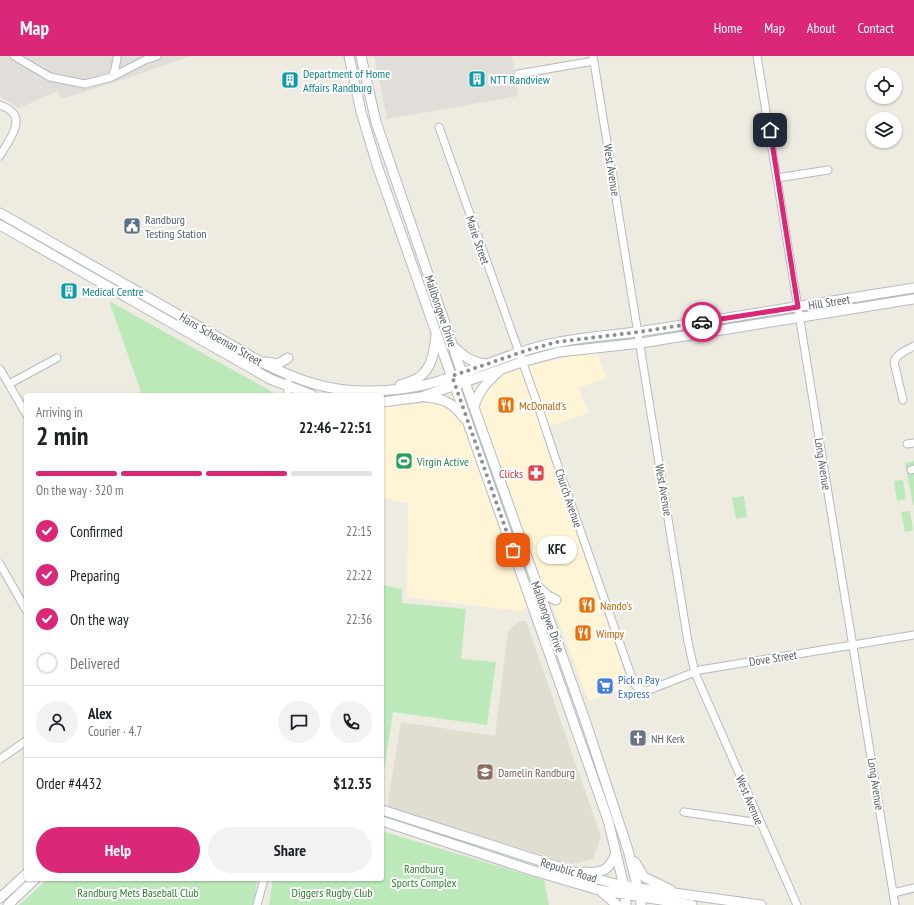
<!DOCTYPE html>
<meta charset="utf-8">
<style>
:root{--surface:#fff;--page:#f2f2f2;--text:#202124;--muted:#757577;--line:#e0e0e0;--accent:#db2777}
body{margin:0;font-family:"PT Sans Narrow",sans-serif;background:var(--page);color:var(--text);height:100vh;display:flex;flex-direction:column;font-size:15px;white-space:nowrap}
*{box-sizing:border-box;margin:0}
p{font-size:13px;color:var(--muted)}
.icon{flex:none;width:22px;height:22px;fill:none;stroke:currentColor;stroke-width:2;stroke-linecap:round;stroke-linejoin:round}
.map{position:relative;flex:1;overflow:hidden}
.side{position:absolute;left:24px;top:337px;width:360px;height:488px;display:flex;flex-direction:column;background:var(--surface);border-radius:4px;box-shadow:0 1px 3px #0004}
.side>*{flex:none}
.controls{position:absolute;left:866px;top:12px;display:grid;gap:8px}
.controls a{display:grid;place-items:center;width:36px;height:36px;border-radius:50%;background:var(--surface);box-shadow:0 1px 3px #0004;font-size:20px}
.pin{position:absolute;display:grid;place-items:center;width:34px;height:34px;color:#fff;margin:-17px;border-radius:8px;box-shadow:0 2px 6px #0006}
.courier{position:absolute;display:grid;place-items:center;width:40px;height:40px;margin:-20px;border:3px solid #db2777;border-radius:50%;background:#fff;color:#222;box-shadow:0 1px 5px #0007}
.bubble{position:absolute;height:28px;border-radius:14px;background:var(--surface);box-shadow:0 1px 3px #0004;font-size:13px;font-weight:800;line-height:28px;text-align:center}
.headline em{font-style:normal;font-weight:800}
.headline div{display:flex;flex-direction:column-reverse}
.headline{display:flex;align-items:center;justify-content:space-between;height:68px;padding:0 12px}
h1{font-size:26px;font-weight:800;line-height:30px}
.bar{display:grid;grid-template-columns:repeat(4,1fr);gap:6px 4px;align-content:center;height:48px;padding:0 12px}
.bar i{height:5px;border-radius:3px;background:var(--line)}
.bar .on{background:var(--accent)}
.bar p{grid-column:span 4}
.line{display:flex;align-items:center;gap:10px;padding:0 12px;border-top:1px solid var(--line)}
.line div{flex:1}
.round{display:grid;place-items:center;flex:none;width:42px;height:42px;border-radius:21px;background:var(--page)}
ol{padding:0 12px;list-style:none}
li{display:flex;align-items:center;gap:12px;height:44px}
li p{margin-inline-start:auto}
li .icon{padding:4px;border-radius:50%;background:var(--accent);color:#fff;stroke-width:4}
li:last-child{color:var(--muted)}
li i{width:22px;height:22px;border:2px solid var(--line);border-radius:50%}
.action{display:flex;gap:8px;margin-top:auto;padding:8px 12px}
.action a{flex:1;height:46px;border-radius:24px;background:var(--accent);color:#fff;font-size:16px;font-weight:800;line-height:46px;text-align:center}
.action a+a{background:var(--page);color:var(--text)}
header{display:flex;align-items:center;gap:24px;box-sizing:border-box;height:56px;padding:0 20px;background:var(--accent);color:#fff}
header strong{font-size:19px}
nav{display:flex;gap:22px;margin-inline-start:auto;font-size:14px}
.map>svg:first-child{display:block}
.commercial{fill:#fff4d5}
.industrial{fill:#e1ded9}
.education{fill:#e0ddd1}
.green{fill:#bce9ba}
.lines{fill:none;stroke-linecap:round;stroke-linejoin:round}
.street-casing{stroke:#b6babf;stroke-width:9}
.secondary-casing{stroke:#b7bbc1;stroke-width:11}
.street{stroke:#fff;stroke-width:7}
.secondary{stroke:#fff;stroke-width:9}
.done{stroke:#8d8f8f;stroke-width:4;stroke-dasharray:0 7.2}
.route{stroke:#db2777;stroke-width:5}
.labels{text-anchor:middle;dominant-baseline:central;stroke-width:4;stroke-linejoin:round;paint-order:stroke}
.culture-label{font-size:12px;fill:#0d838f;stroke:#fff;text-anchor:start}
.street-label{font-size:12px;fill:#595e63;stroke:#fff}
.service-label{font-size:12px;fill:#4e5e75;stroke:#fff;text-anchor:start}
.food-label{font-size:12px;fill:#c56008;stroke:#fff;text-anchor:start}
.leisure-label{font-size:12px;fill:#27864d;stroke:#fff;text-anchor:start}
.health-label{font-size:12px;fill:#be3a42;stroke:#fff;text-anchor:end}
.shop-label{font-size:12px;fill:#366cbe;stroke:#fff;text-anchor:start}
.worship-label{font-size:12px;fill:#5b616d;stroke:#fff;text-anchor:start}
.education-label{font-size:12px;fill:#785e54;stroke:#fff;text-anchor:start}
.park-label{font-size:12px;fill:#2b822d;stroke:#fff}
</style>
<header>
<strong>Map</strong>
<nav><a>Home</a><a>Map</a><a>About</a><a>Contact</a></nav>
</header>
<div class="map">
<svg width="914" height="849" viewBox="0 0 914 849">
<rect width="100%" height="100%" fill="#eeebe1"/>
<path class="commercial" d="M596,294L607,322L578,332L589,357L541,373L629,631L589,645L550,544L518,555L407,541L408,447L382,442V351L427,347L493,326L505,316Z"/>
<path class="industrial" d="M0,0H191L119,25L61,43L58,35L19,52L0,41Z
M374,0H512L518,40L387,63Z"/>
<path class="education" d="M520,565H526L601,781L593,803L572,808L387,751L401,666L495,680L508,575Z"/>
<path class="green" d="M109,245L278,339H142Z
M914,405V448L913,449L905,407Z
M903,424L906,443L897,445L894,425Z
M744,440L747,461L736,463L732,442Z
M910,455L913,474L905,476L901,456Z
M382,529L402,533V547L466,553L461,603L496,606L487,669L393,656L382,729Z
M382,775L544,824L549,849H269L273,823H382Z
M48,823H257L254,849H19Z"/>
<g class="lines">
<g class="street-casing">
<path id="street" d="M14,0L50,21L85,28L112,21L115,13L117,2
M593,0L688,586L695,617L797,849
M757,0L895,849
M518,18L594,5
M112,21L145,4L157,0
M0,49C4,51 8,52 11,55C25,66 6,88 0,100
M439,71L536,344L562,422L632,622C635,631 639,635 649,634L700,614L914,579
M777,122L828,114
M0,313L26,358
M288,326V339
M9,328L57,302
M903,344L894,306C896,298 907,294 914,290
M907,388L914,387
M911,414L914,413
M0,508L26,554
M0,703L26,685
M684,756L760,767
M893,837L914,832
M257,849L264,823"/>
</g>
<g class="secondary-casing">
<path id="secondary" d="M349,0L361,56L378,112L608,764L624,830L626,849
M361,0L376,66L465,326L586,667L628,794L640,841L641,849
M0,157L261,306C297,324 328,336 370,335C392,335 415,332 436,326C476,314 514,295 555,287C586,280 619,279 651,274C739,260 826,246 914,232
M0,169L270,323L312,339
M454,291C465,301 471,306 486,308
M266,306L278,308L288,302
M400,329C406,327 413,325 418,322C433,312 434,295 436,279
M426,341C445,343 453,347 464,362
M382,346L421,341L522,306L559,296L641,287L914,243
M474,351C478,336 486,327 498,316
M538,531L548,540L556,544
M382,754L597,823L624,830L761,849
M382,765L534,815L599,834L692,849
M635,806L644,821L671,834
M585,816C603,818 610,813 616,797
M602,836L617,849
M0,842L26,818
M8,849L35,823"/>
</g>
<use href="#street" class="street"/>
<use href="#secondary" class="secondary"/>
</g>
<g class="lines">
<path class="done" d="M513,494L452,320L528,294L557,286L639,276L702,266"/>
<path class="route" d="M702,266L798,251L770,74"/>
</g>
<defs>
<g id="building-square" transform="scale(0.9)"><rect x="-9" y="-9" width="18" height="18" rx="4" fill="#0f9aa8" stroke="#fff"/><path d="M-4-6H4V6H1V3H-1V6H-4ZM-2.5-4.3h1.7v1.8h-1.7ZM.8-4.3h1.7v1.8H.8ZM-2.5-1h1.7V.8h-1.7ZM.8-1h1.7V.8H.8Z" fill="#fff"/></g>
<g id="civic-square" transform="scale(0.9)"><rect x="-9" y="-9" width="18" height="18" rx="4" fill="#5c6f8a" stroke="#fff"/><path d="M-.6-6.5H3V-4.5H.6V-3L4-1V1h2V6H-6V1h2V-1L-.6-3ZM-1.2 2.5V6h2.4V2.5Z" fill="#fff"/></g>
<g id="restaurant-square" transform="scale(0.9)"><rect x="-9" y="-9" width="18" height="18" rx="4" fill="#e8710a" stroke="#fff"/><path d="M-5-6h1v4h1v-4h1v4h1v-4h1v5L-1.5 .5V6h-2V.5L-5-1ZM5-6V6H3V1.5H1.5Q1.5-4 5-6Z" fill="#fff"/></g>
<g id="stadium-square" transform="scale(0.9)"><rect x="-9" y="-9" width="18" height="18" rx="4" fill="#2e9e5b" stroke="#fff"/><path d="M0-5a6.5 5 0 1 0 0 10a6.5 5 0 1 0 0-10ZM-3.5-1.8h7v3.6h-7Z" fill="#fff"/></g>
<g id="pharmacy-square" transform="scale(0.9)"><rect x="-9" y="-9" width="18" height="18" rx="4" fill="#e0444e" stroke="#fff"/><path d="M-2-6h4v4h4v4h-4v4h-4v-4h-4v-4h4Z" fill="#fff"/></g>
<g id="supermarket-square" transform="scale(0.9)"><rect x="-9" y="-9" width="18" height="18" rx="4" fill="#3f7fe0" stroke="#fff"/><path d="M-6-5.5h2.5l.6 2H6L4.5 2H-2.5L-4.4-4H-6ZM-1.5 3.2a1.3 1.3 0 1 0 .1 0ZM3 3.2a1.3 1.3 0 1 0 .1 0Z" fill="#fff"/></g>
<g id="church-square" transform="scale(0.9)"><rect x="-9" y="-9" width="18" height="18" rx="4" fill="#6b7280" stroke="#fff"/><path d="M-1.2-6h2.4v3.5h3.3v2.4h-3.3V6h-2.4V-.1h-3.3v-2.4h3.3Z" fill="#fff"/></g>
<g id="school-square" transform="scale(0.9)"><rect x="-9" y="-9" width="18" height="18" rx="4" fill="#8d6e63" stroke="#fff"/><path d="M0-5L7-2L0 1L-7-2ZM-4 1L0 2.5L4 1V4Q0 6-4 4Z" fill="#fff"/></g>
</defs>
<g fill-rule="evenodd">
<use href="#building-square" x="477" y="23"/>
<use href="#building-square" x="290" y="24"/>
<use href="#civic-square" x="132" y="170"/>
<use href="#building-square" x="69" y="235"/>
<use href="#restaurant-square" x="506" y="349"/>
<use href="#stadium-square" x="404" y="405"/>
<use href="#pharmacy-square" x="536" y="417"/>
<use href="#restaurant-square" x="587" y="549"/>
<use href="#restaurant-square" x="583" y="577"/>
<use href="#supermarket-square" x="605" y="630"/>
<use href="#church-square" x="638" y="682"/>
<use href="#school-square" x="485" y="716"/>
</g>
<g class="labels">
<g class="culture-label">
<text x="303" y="17">Department of Home<tspan x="303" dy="14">Affairs Randburg</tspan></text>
<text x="490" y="23">NTT Randview</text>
<text x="82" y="235">Medical Centre</text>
</g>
<g class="street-label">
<text transform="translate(612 114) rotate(81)">West Avenue</text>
<text transform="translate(478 184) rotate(71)">Marie Street</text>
<text transform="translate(829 246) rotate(-9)">Hill Street</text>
<text transform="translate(441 255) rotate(71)">Malibongwe Drive</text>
<text transform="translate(221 283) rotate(30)">Hans Schoeman Street</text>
<text transform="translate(823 408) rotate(81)">Long Avenue</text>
<text transform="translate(664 434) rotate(80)">West Avenue</text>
<text transform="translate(569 442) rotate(71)">Church Avenue</text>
<text transform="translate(548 561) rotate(70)">Malibongwe Drive</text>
<text transform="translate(773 602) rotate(-9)">Dove Street</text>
<text transform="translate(876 728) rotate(81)">Long Avenue</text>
<text transform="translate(750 744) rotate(67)">West Avenue</text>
<text transform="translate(569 814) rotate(17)">Republic Road</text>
</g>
<g class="service-label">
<text x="145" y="163">Randburg<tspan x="145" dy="14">Testing Station</tspan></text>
</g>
<g class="food-label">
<text x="519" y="349">McDonald's</text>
<text x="600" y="549">Nando's</text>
<text x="596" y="577">Wimpy</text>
</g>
<g class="leisure-label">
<text x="417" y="405">Virgin Active</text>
</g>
<g class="health-label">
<text x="523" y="417">Clicks</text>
</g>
<g class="shop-label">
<text x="618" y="623">Pick n Pay<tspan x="618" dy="14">Express</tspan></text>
</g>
<g class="worship-label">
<text x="651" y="682">NH Kerk</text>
</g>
<g class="education-label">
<text x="498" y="716">Damelin Randburg</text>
</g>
<g class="park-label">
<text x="424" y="812">Randburg<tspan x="424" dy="14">Sports Complex</tspan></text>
<text x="138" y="836">Randburg Mets Baseball Club</text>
<text x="332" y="836">Diggers Rugby Club</text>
</g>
</g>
</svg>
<div class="controls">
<a><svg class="icon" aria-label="locate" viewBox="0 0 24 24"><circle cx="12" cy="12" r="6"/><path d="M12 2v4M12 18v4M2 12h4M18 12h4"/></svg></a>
<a><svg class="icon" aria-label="layers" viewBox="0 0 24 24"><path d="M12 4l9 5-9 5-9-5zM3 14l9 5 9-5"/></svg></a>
</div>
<div class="pin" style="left:513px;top:494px;background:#ea580c"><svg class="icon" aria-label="bag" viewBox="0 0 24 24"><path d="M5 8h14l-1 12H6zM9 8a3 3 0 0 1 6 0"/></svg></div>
<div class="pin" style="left:770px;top:74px;background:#1f2937"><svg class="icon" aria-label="home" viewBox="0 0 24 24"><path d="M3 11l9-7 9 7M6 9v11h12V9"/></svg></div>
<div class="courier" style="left:702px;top:266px"><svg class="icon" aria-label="car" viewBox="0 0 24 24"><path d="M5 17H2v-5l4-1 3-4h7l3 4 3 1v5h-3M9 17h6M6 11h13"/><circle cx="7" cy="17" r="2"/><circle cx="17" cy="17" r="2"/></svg></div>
<div class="bubble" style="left:537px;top:480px;width:40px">KFC</div>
<section class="side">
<div class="headline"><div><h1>2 min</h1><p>Arriving in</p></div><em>22:46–22:51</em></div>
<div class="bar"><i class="on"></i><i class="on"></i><i class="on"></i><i></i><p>On the way · 320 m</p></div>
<ol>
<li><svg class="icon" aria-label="check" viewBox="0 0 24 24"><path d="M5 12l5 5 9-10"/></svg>Confirmed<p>22:15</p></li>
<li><svg class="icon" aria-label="check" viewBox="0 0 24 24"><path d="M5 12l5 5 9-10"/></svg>Preparing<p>22:22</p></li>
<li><svg class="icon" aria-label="check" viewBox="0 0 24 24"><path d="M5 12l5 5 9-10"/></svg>On the way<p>22:36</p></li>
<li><i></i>Delivered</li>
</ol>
<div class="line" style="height:72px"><a class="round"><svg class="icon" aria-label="person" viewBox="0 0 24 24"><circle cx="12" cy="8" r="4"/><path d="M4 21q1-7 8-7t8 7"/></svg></a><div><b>Alex</b><p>Courier · 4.7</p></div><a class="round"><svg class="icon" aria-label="chat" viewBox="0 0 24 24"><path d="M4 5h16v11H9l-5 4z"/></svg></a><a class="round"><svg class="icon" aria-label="phone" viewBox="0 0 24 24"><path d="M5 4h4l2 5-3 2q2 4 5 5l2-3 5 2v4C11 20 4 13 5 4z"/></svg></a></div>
<div class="line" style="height:52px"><div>Order #4432</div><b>$12.35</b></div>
<div class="action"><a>Help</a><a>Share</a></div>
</section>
</div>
